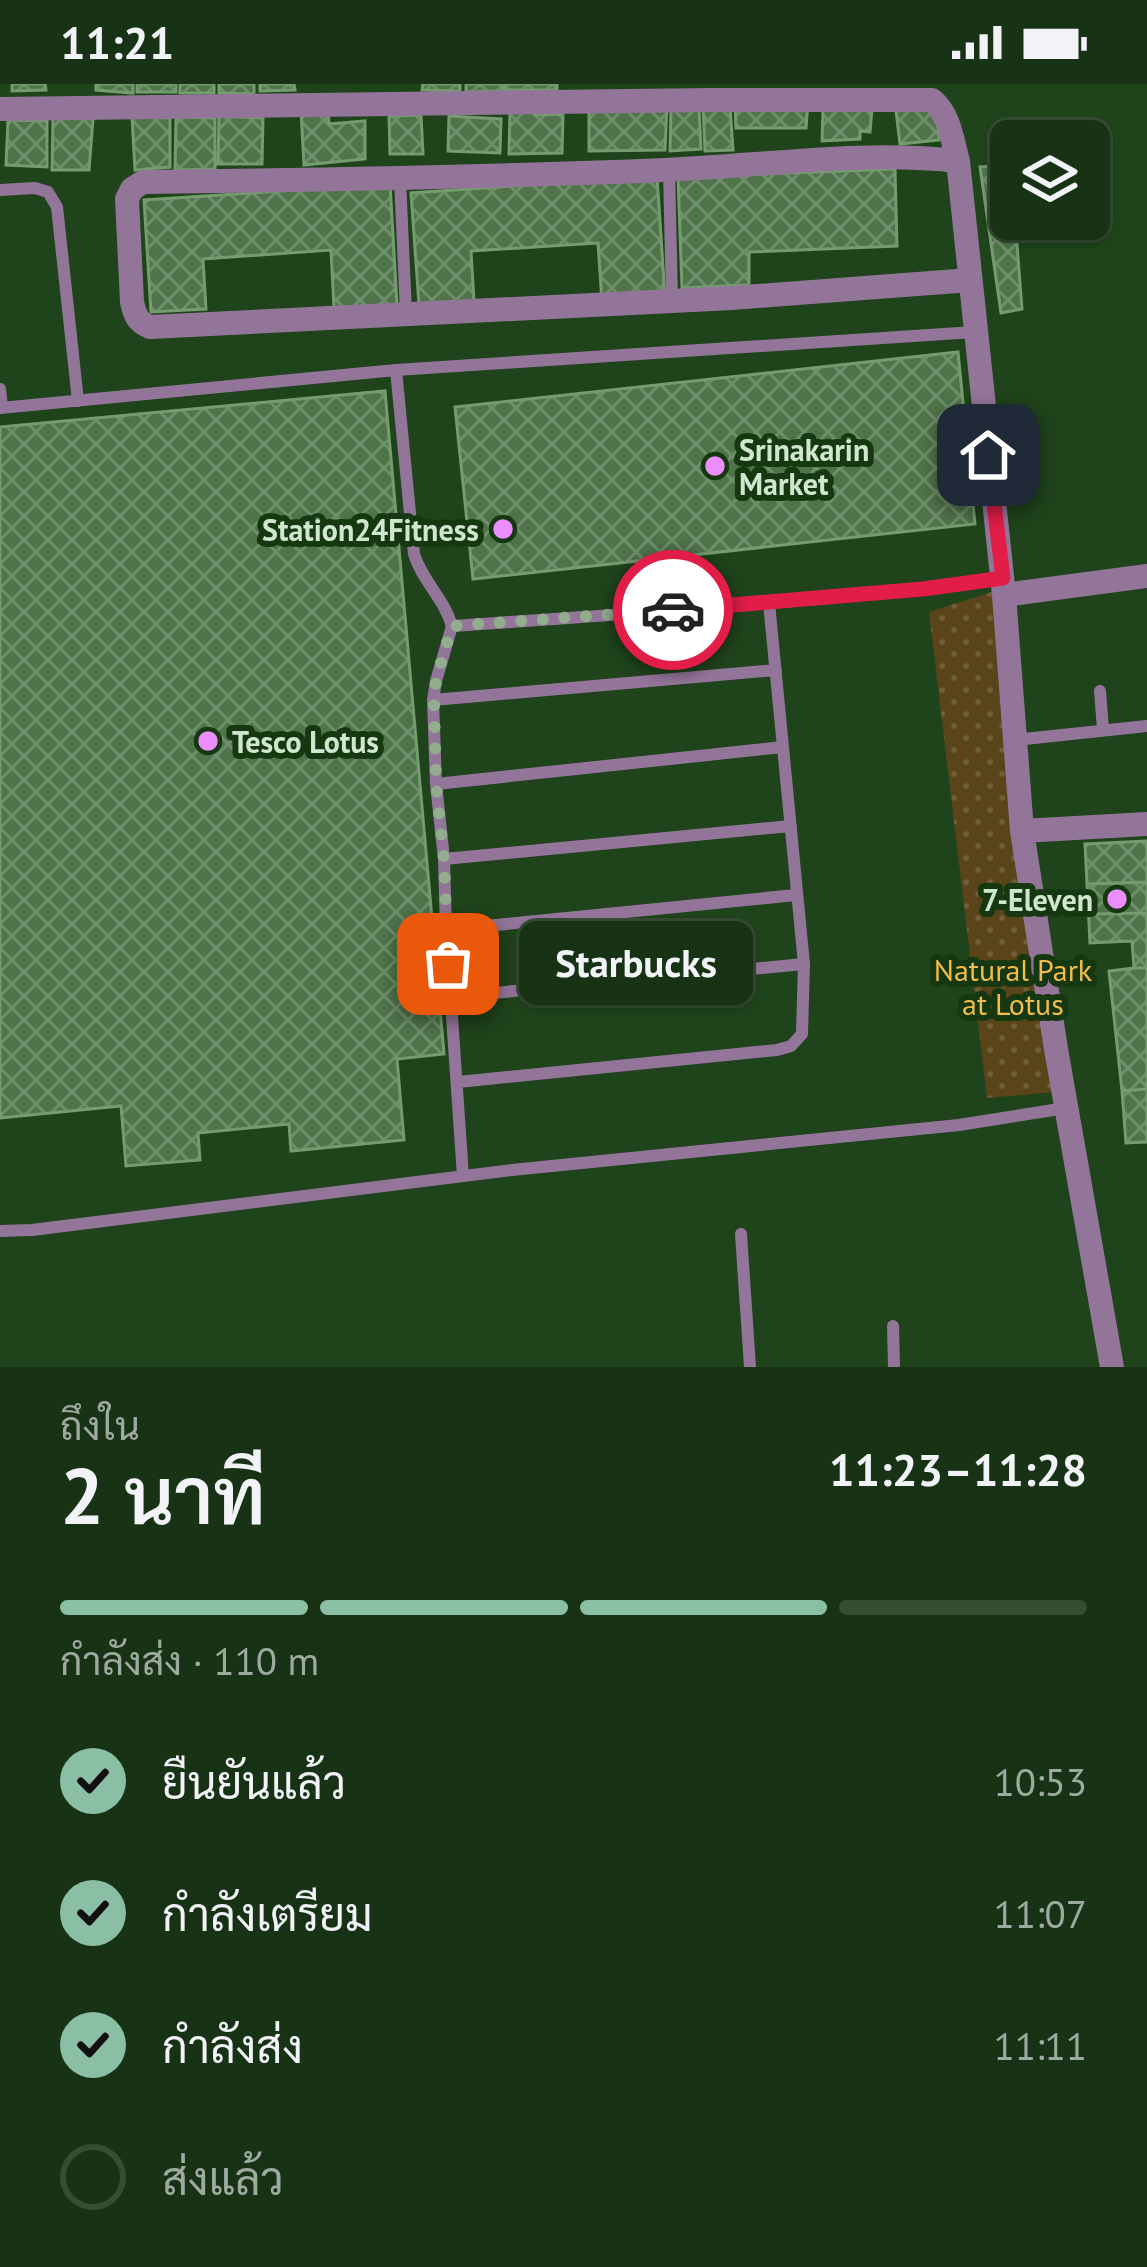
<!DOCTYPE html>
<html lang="th">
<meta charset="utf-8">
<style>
:root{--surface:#173214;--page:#243e22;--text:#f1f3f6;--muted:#9eaaa0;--line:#364d34;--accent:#8abfa5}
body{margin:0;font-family:"PT Sans",Sarabun,sans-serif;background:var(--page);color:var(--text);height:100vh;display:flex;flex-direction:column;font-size:45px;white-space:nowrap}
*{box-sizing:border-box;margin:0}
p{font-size:39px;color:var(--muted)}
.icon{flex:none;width:66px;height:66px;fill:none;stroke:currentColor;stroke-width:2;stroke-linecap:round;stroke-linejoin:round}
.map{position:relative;height:1283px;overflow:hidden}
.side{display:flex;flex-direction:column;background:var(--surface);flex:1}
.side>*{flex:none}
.controls{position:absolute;left:990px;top:36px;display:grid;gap:24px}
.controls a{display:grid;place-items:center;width:120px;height:120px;border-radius:18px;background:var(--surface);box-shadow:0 3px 9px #0004,0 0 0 3px var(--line);font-size:60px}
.pin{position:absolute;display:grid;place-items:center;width:102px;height:102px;color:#fff;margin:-51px;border-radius:24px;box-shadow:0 6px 18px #0006}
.courier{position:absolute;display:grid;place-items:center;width:120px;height:120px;margin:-60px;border:9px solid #e11d48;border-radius:50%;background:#fff;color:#222;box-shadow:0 3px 15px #0007}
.bubble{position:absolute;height:84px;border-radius:18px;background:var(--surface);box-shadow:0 3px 9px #0004,0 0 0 3px var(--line);font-size:39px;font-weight:600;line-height:84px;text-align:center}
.overview em{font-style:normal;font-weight:600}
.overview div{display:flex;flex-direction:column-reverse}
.overview{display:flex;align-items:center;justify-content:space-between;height:204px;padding:0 60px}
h1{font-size:78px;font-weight:600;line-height:90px}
.bar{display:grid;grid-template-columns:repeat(4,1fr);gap:18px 12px;align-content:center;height:144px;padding:0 60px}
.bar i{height:15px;border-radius:9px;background:var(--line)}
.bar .active{background:var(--accent)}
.bar p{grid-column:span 4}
ol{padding:0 60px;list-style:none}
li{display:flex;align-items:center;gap:36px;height:132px}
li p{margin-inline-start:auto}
li .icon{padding:12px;border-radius:50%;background:var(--accent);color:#111;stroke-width:4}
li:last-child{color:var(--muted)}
li i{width:66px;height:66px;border:6px solid var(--line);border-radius:50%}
.status{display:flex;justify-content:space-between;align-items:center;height:84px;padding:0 60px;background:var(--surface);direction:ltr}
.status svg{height:33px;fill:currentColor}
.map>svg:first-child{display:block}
.park{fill:url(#park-dots)}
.building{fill:url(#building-cross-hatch);stroke:#759c6f;stroke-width:3}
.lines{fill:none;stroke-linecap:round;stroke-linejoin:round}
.service{stroke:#94759a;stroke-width:12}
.minor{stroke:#94759a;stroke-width:24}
.done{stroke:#93ad8f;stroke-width:12;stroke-dasharray:0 21.6}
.route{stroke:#e11d48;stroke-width:15}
.poi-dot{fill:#eb8dfc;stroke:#153810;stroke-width:4.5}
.labels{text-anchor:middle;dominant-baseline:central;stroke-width:12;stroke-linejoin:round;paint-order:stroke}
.poi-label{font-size:30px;font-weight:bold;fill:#d1e6ce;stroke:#153810;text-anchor:start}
.park-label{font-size:30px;fill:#f4bc4c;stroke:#153810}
</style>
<div class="status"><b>11:21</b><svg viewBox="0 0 49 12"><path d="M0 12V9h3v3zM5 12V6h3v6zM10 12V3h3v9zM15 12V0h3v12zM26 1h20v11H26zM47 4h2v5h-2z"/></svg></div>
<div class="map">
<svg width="1147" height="1283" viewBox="0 0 1147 1283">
<defs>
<pattern id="park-dots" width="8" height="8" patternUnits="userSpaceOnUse" patternTransform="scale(3)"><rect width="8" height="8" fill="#5a4419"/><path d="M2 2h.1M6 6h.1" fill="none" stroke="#715f39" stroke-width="1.8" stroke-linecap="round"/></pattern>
<pattern id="building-cross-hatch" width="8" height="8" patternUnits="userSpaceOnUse" patternTransform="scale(3)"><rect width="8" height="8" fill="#4f744a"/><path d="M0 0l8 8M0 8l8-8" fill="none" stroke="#6f8e6b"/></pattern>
</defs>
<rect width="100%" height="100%" fill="#1f431b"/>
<path class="park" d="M1001,505L1065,1007L987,1014L929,528Z"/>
<path class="building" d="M12,0H45L46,6L12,7Z
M96,0H133V9L96,6Z
M137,0H176V8H137Z
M180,0H214V9H180Z
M219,0H254V10L219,9Z
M260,0H294L295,6L260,7Z
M423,0H460V7L422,6Z
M466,0H502V7L466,8Z
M505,0H557V6H505Z
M735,19H808L806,44H736Z
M589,21H667L665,66L589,67Z
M703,23H730L733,66L705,67Z
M699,24L701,65L670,67L671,26Z
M872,24L870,48L860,47V55L822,57L823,25Z
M937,24L939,56L900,60L896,27Z
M535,25V31L563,30L562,69L509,70L510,26Z
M328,26L329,40L365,37V75L304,81L301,27Z
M421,31L423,70H390L389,32Z
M219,32L263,34L262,80H218Z
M449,32L501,35L500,69L448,67Z
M132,33L170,34V83L135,86Z
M176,33L215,34V85L175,86Z
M53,34L93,35L89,86H52Z
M8,36L47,37V83L6,81Z
M1011,81V135H1015L1022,225L1001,229L980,83Z
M895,85L897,162L749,168V201L682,204L678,93Z
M657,92L665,214L602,218L598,159L471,167L474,217L419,221L411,109Z
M390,100L397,221L334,225L331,166L203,175L206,225L151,228L144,116Z
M958,268L975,440L473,495L455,323Z
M385,307L444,970L397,975L404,1056L291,1067L289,1040L198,1049L200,1076L126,1082L121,1022L0,1034V343Z
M1147,757V884H1134L1132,857L1090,859L1085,760Z
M1147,798V829L1089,830L1087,800Z
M1134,884H1147V1005L1122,1007L1109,887Z
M1147,1005V1058L1126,1059L1122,1007Z"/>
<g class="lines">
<path class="service" d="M669,86L672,216
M400,95L406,229
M0,106L35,104L48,108L57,123L78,317
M396,286L974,248
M0,305L2,324
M0,324L396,286L414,470C422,497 444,514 452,542C636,529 820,519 1002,494
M452,542L436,597L433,616L436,700L444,775L446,846L463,1092
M1100,607L1103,645
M433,616L776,586
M1015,656L1147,642
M436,700L783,663
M444,775L791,742
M446,846L796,811
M450,913L804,880
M458,998L777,966L791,962L802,950L804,880L769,519
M0,1147L32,1146L512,1086L959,1041L1066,1024
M741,1150L750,1283
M893,1242L894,1283"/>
<path class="minor" d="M0,25L711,16H932C950,31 952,56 958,77L1004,511
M958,77C862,66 762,82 665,86C491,93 317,96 143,98L132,105L127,115L132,218C135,231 137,238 150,243L732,214L970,196
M1022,747L1147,740
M1112,1283L1056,965L1022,747L1004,511L1147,492"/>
</g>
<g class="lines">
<path class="done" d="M448,880L444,776L436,700L434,616L436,596L452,542L673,526"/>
<path class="route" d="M673,526L923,505L1003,494L988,371"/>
</g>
<g class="poi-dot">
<circle cx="715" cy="382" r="12"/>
<circle cx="503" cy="445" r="12"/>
<circle cx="208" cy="657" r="12"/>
<circle cx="1117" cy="815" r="12"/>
</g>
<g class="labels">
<g class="poi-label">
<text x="739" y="365">Srinakarin<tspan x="739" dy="34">Market</tspan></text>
<text x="479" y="445" text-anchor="end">Station24Fitness</text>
<text x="232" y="657">Tesco Lotus</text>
<text x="1093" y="815" text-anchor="end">7-Eleven</text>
</g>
<g class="park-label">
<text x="1013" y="885">Natural Park<tspan x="1013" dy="34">at Lotus</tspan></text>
</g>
</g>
</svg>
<div class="controls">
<a><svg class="icon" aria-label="layers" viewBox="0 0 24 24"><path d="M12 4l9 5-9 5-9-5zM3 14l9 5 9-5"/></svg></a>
</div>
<div class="pin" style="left:448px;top:880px;background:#ea580c"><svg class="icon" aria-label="bag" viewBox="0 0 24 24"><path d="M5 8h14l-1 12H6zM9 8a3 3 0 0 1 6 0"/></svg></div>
<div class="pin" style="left:988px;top:371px;background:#1f2937"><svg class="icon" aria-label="home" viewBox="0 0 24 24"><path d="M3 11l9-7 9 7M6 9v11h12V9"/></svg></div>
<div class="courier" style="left:673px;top:526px"><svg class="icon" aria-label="car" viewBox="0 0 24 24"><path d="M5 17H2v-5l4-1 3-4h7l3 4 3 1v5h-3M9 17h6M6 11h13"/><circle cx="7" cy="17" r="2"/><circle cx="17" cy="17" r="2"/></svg></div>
<div class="bubble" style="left:519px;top:837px;width:234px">Starbucks</div>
</div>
<section class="side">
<div class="overview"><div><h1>2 นาที</h1><p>ถึงใน</p></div><em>11:23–11:28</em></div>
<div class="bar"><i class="active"></i><i class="active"></i><i class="active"></i><i></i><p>กำลังส่ง · 110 m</p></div>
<ol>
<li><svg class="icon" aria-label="check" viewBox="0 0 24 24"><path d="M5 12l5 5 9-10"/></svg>ยืนยันแล้ว<p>10:53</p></li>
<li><svg class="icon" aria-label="check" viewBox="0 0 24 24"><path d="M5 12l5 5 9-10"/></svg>กำลังเตรียม<p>11:07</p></li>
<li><svg class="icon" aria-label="check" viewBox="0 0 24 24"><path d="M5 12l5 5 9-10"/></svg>กำลังส่ง<p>11:11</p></li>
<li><i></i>ส่งแล้ว</li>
</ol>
</section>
